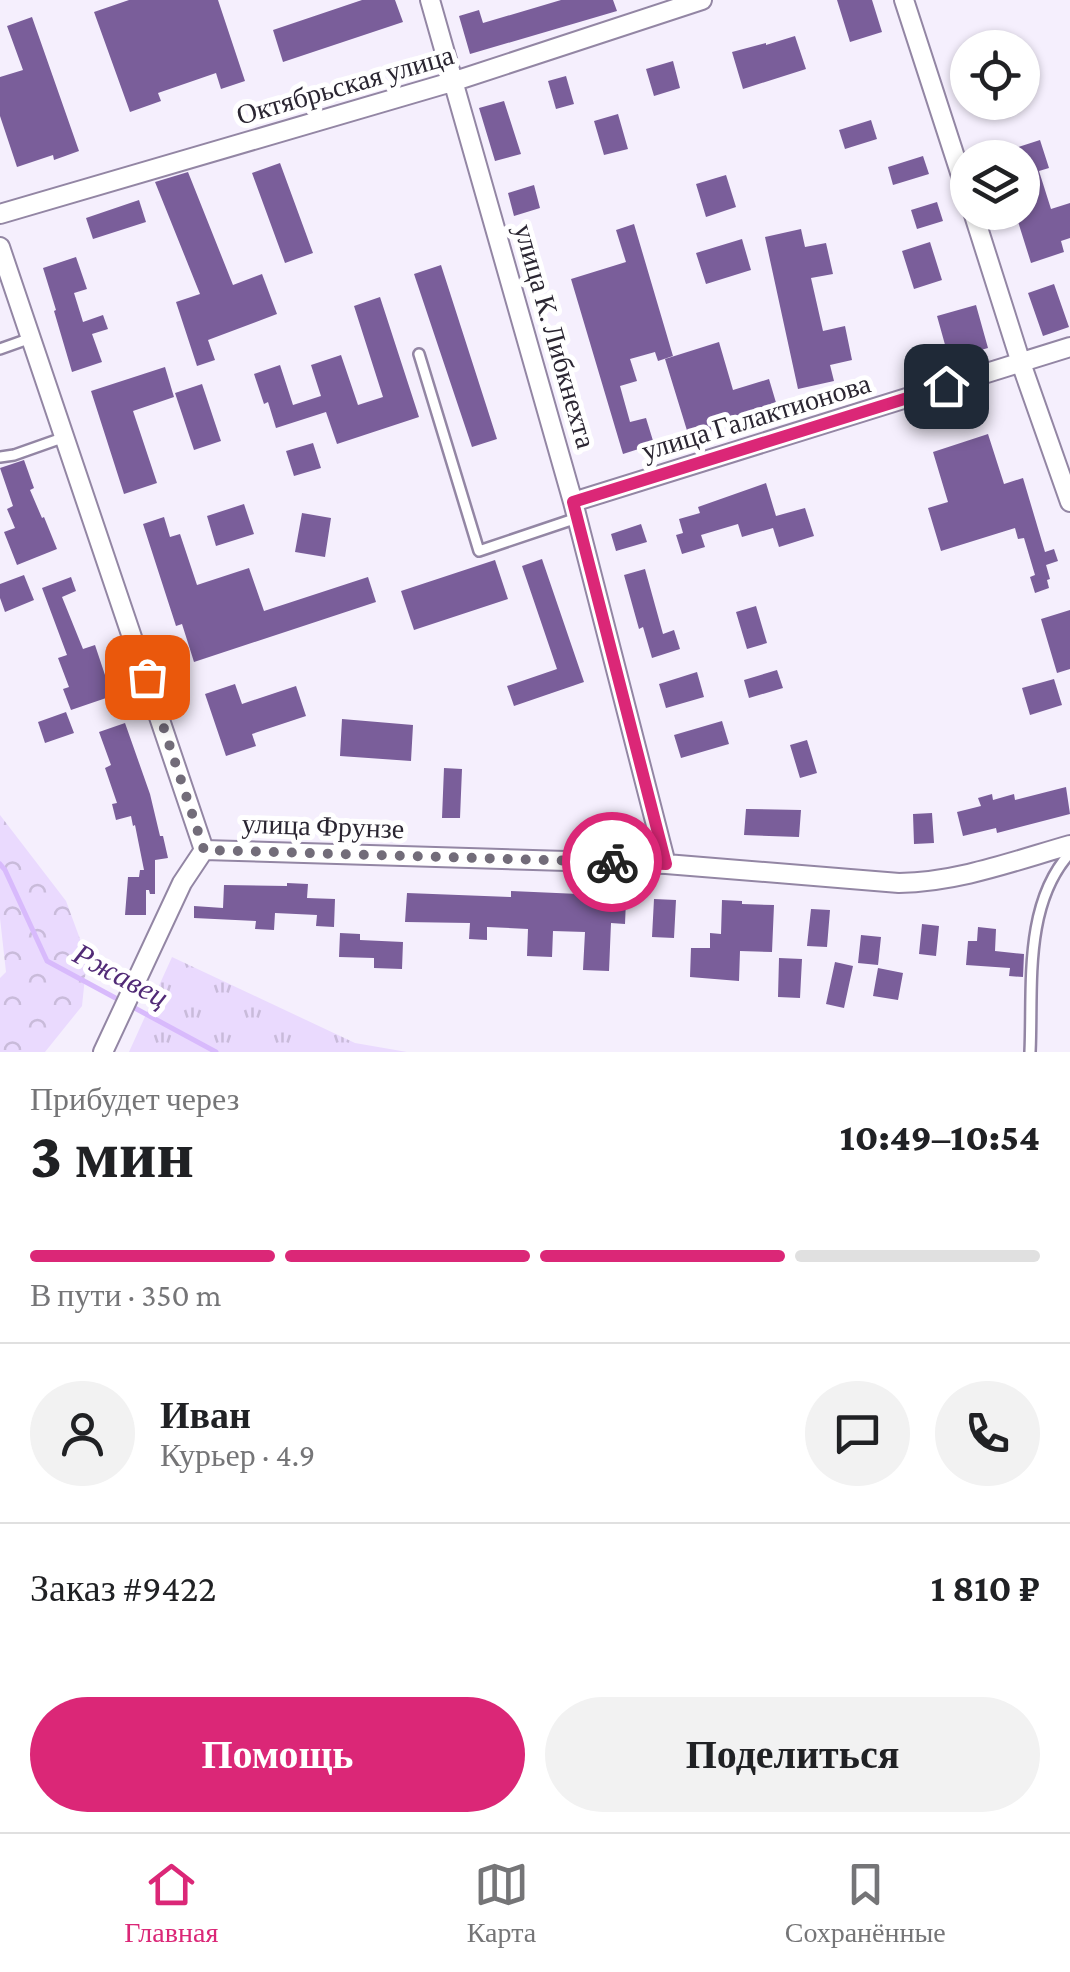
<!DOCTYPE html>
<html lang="ru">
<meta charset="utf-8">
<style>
:root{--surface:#fff;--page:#f2f2f2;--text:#202124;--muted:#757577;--line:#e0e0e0;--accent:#db2777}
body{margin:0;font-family:"Crimson Pro",serif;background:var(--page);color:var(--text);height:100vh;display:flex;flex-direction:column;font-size:38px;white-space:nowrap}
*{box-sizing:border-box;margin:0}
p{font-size:32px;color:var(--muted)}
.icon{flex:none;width:55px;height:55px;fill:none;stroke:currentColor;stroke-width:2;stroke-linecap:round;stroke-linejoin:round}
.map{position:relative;height:1052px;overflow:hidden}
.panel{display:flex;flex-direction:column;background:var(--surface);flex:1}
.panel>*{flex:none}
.fabs{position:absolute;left:950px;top:30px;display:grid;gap:20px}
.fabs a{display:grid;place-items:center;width:90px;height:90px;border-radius:50%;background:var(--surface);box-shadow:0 2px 8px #0004;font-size:50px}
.pin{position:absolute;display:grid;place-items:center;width:85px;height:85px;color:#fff;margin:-42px;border-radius:20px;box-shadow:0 5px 15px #0006}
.courier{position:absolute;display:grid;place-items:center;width:100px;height:100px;margin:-50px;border:8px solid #db2777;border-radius:50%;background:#fff;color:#222;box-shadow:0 2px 12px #0007}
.overview em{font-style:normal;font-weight:800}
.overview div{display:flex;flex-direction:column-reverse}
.overview{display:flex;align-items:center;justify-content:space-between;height:170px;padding:0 30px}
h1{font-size:65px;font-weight:800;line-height:75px}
.bar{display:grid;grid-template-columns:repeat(4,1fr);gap:15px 10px;align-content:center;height:120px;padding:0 30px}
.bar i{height:12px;border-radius:8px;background:var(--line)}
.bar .current{background:var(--accent)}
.bar p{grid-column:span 4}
.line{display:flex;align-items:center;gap:25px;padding:0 30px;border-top:2px solid var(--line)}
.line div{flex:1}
.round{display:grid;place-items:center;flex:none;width:105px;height:105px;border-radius:52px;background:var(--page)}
.cta{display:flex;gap:20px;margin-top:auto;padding:20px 30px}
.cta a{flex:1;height:115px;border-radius:60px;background:var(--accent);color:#fff;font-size:40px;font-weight:800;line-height:115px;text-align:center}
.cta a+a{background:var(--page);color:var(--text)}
.tab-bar{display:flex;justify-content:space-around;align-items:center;height:140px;border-top:2px solid var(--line);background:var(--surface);font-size:28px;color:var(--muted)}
.tab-bar a{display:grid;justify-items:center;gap:5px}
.tab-bar .current{color:var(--accent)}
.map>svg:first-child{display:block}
.grass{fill:url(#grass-tufts)}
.forest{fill:url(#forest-crowns)}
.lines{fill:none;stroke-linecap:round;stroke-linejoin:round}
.stream{stroke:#d8bafc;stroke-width:5}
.building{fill:#7a5e9a}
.lane-casing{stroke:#9386a4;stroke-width:14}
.street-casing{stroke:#9386a4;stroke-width:22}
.lane{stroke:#fff;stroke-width:9}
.street{stroke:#fff;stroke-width:18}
.done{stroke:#726c79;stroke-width:10;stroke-dasharray:0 18}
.route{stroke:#db2777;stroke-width:12}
.labels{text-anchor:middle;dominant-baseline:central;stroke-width:10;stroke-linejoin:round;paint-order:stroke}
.street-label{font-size:28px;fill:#2b2632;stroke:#fff}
.water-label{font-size:30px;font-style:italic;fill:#512a76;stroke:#fff}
</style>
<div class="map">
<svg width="1070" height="1052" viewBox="0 0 1070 1052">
<defs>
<pattern id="grass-tufts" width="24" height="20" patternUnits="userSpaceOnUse" patternTransform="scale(2.5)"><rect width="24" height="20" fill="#eadafe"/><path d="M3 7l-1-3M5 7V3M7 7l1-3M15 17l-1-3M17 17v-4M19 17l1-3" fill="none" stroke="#c9bbda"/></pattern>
<pattern id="forest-crowns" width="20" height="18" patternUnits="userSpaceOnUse" patternTransform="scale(2.5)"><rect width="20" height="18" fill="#eadafe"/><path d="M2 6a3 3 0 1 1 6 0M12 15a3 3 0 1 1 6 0" fill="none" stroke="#c9bbda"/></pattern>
</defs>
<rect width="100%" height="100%" fill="#f5effd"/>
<path class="grass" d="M172,957L355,1043L407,1052H129Z"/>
<path class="forest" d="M0,815L66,901L87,958L82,1006L45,1052H0V978L6,972L0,918Z"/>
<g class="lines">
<path class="stream" d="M0,864L5,870L47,961L121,1001
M131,1006L216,1052"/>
</g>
<path class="building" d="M129,0H218L245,81L221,89L216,73L158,93L161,101L130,112L94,12Z
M362,0H395L403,22L283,62L273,30Z
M561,0H613L617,11L470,54L459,16L479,10L483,23Z
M837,0H872L882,32L850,42Z
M32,17L79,151L54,160L53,155L17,167L0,116V77L23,70L7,26Z
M795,36L806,69L743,89L732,52L766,43V45Z
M673,61L680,88L654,96L646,69Z
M566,76L574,104L556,109L548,81Z
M504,101L521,154L495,161L479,108Z
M618,114L628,149L604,155L594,121Z
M871,120L877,139L845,149L839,130Z
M1040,140L1049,168L1039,171L1051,209L1070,203V238L1061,241L1064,252L1031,263L1015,212H1022V158H995L994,155Z
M923,156L929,174L893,185L888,167Z
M280,163L313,253L285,263L252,173Z
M188,172L233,285L262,274L277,314L208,340L215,360L197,366L176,302L200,294L155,182Z
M726,175L736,207L706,217L696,184Z
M534,185L540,208L514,216L508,193Z
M139,200L146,222L93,239L86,218Z
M937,202L943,221L917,229L911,210Z
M634,224L673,356L658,361L655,352L630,359L637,381L620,386L630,422L646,418L654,444L623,454L571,279L626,262L616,230Z
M801,229L805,247L826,243L833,274L811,278L823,331L845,326L852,360L830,365L834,381L798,389L765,237Z
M742,239L751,270L706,284L696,253Z
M930,242L942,280L914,289L902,251Z
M76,257L87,289L74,293L83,322L103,315L108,329L92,334L102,362L72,372L54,311L56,310L43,268Z
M441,265L497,439L472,447L414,274Z
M1054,284L1069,327L1043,336L1028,293Z
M380,297L419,417L337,444L326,412L276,428L268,402L264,404L254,374L280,365L293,405L321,396L311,365L341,355L358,405L383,397L354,306Z
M976,305L988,348L949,359L937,316Z
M719,342L733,390L769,379L777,406L714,425L716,429L689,437L665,359Z
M165,367L174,397L133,411L157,483L124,494L91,391Z
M202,384L221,441L194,450L175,393Z
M988,434L1004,484L1023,478L1045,552L1054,549L1058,561L1046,565L1050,579L1047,580L1049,588L1035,593L1030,577L1035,575L1024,538L1018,539L1015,528L941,551L928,508L948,502L933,452Z
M313,443L321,468L294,476L286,451Z
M24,460L34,488L30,490L42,518L44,517L57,549L17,565L4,532L15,528L7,509L13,506L0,468Z
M766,483L776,516L805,508L814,536L779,547L773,528L742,537L738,524L701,535L705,547L682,554L676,535L683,533L679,519L700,513L698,507Z
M244,504L254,534L216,546L207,516Z
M302,513L331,518L325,557L295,552Z
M164,517L170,537L180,534L197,585L249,568L264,611L368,577L376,602L194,662L182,624L176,626L143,524Z
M641,524L647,542L616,551L611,534Z
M542,559L584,682L514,706L507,686L557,669L522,566Z
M495,560L508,599L414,630L401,591Z
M645,569L663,634L674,630L680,649L652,658L643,627L639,629L624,575Z
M24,575L34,600L5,612L0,598V584Z
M71,577L76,591L62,597L83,649L95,645L112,696L71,710L63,689L69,687L58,658L67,655L42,588Z
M756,606L767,643L747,649L736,612Z
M1070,610V669L1057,673L1041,619Z
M777,670L783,688L749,698L744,680Z
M697,672L704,697L666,708L659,684Z
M1054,679L1062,705L1030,715L1022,688Z
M235,684L242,704L296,686L306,716L252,734L256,746L226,756L205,694Z
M66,712L74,733L45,743L38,722Z
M342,719L413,725L411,761L340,756Z
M722,721L729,744L681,758L674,735Z
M125,723L150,794L160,836H163L168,858L155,860V894H150L149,890H146V915H125L128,877H139L140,870H144L135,825L133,826L131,816L116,820L112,804L117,803L105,768L111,765L99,732Z
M807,740L817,773L800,778L790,745Z
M444,768L462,769L460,818H442Z
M1066,787L1070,814L997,833L996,828L963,836L957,812L981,806L978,798L992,794L993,800L1014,794L1015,800Z
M746,809L801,810L799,837L744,835Z
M932,813L934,843L914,844L913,814Z
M287,883L308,884L307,898L335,899L334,927L316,926L317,915L275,913L274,930L255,929L256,921L194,918V906L223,908L224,885L287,886Z
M511,891L579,894V896L599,897V899L626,900L625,924L611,923L609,971L583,970L585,932L553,931L552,957L527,956L528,929L487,927V940L469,939L470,923L405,922L407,893L511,897Z
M654,899L676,900L674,938L652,937Z
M722,900L742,901V904L774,905L772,952L740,951L739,981L690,977L691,948H710V933L721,934Z
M811,909L830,910L827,947L807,946Z
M922,924L939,926L936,956L919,954Z
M978,927L996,929L995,951L1024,954L1023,977L1009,976L1010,968L966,965L968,941H977Z
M340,933L360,934V940L403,942L402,969L374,968V958L339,957Z
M861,935L881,937L878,965L858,963Z
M779,958L802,959L800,998L778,997Z
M835,962L853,966L844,1008L826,1004Z
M878,968L903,973L898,1000L873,996Z"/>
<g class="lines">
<g class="lane-casing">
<path id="lane" d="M0,349L31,338
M419,354L479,551L577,518
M0,457L14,455L65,437
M1030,1052C1033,987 1023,905 1070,853"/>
</g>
<g class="street-casing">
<path id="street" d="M430,0L573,502L666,864
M904,0L968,197
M973,212L1021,363L1070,502
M0,214L455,81L702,0
M0,247L204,850
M573,502L1070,347
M204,850L666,864L899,883C958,882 1014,861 1070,845
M103,1052L182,883L204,850"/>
</g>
<use href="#lane" class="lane"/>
<use href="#street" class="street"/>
</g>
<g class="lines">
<path class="done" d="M147,677L204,850L612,862"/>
<path class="route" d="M612,862L666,864L573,502L946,386"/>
</g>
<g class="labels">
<g class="street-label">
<text transform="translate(345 85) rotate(-16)">Октябрьская улица</text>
<text transform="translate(555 336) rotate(74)">улица К. Либкнехта</text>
<text transform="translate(756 417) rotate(-17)">улица Галактионова</text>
<text transform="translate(323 826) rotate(2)">улица Фрунзе</text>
</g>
<g class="water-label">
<text transform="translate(121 975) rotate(28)">Ржавец</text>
</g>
</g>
</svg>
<div class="fabs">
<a><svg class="icon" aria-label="locate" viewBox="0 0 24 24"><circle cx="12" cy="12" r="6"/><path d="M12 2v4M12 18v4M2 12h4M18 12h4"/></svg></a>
<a><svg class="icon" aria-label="layers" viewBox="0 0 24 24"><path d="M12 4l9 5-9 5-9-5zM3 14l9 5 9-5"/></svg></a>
</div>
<div class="pin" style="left:147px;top:677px;background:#ea580c"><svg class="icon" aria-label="bag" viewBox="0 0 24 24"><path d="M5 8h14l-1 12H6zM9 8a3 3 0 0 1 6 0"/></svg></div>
<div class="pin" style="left:946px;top:386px;background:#1f2937"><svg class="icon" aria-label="home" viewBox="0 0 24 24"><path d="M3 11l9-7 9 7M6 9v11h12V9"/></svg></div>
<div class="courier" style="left:612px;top:862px"><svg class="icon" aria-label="bike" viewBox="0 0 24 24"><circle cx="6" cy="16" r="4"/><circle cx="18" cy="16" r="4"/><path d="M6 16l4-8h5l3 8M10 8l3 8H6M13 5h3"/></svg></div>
</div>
<section class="panel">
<div class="overview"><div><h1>3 мин</h1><p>Прибудет через</p></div><em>10:49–10:54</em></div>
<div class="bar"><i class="current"></i><i class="current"></i><i class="current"></i><i></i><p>В пути · 350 m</p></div>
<div class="line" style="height:180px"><a class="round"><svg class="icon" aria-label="person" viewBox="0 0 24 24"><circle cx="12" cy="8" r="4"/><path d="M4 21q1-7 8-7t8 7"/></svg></a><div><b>Иван</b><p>Курьер · 4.9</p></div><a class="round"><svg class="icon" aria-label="chat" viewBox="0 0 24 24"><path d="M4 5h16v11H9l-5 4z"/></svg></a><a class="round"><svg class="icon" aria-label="phone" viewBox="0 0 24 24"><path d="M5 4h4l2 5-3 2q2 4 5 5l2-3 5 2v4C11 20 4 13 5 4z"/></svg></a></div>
<div class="line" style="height:130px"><div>Заказ #9422</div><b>1 810 ₽</b></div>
<div class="cta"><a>Помощь</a><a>Поделиться</a></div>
</section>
<nav class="tab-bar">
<a class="current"><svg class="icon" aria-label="home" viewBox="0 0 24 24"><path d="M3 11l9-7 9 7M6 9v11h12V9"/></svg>Главная</a>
<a><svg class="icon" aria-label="map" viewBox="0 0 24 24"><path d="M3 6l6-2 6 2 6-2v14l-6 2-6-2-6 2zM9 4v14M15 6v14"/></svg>Карта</a>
<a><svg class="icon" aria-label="saved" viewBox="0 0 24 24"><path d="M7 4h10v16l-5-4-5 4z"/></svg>Сохранённые</a>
</nav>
